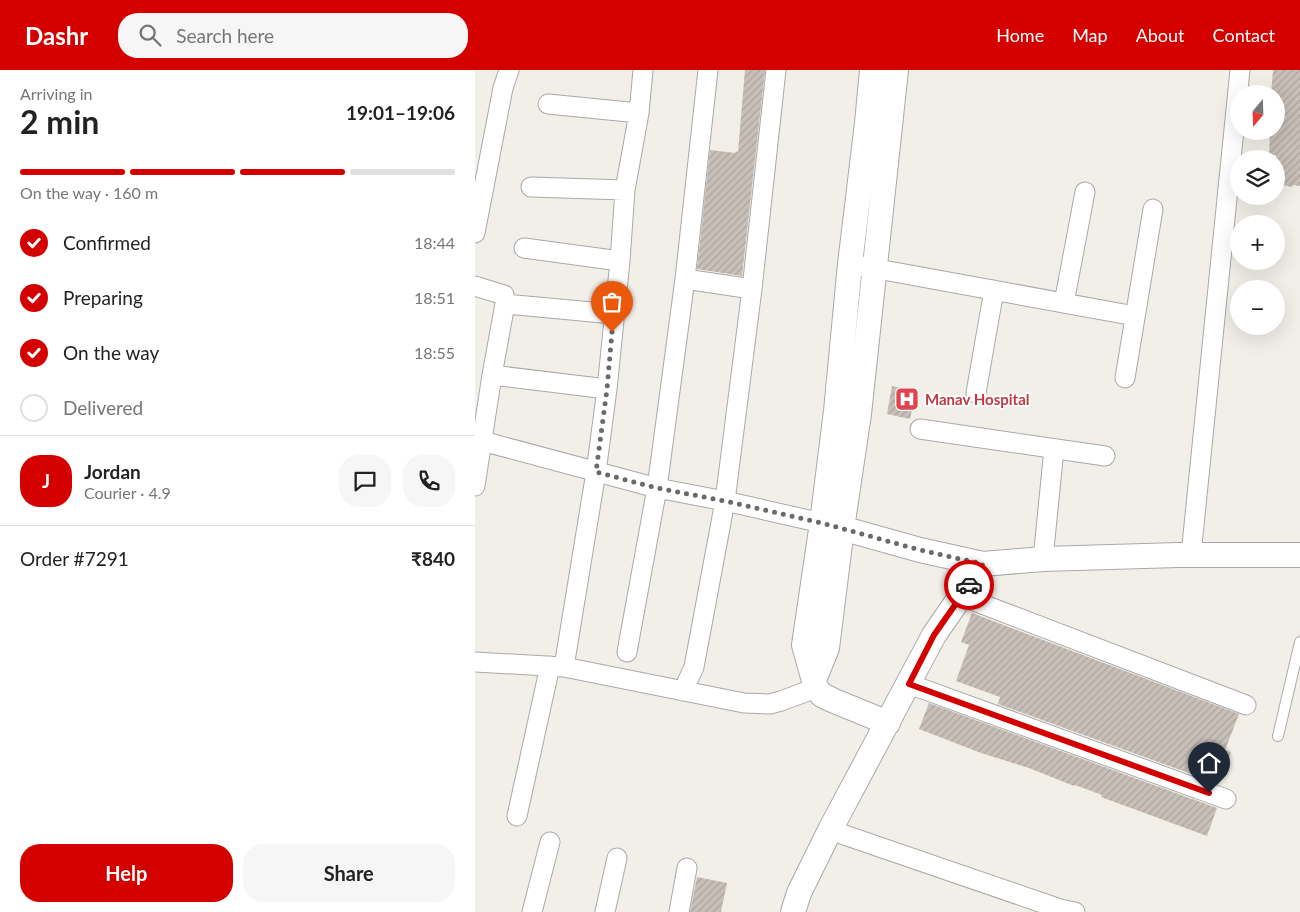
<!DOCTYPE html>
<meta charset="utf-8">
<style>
:root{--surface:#fff;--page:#f6f6f6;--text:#222;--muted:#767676;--line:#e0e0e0;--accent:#d40000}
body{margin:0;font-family:Lato,sans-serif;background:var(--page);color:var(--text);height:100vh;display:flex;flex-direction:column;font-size:19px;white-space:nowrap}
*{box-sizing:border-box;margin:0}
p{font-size:16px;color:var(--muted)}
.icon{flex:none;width:28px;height:28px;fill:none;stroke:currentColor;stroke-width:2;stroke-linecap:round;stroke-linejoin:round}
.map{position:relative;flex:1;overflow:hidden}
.drawer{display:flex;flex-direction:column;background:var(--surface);width:475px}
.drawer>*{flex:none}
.needle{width:32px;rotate:199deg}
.tools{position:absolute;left:755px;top:15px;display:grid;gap:10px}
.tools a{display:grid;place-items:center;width:55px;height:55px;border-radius:50%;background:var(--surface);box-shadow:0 5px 20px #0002;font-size:25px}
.pin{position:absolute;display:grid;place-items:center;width:42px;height:42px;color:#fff;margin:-51px -21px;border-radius:50% 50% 50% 0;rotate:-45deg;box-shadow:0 0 5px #0007}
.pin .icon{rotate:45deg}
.courier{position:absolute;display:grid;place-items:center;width:50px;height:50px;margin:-25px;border:4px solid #d40000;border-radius:50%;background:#fff;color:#222;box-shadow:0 1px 6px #0007}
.head em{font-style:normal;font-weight:700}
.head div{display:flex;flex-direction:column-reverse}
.head{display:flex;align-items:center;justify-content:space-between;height:85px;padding:0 20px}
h1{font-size:32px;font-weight:700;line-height:38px}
.bar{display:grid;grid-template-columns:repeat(4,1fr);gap:8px 5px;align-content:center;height:60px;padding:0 20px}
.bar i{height:6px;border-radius:4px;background:var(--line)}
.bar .on{background:var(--accent)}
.bar p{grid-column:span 4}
.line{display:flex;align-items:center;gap:12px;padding:0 20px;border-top:1px solid var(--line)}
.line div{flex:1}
.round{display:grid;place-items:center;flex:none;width:52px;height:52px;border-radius:20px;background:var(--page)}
ol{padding:0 20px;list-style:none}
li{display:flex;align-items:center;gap:15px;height:55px}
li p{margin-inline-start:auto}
li .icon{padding:5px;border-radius:50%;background:var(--accent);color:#fff;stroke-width:4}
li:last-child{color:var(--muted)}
li i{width:28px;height:28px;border:2px solid var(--line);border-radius:50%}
.cta{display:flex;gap:10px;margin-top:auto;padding:10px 20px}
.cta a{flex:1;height:58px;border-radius:20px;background:var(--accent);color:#fff;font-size:20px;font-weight:700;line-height:58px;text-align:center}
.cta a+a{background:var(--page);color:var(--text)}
header{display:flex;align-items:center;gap:30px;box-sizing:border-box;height:70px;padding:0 25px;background:var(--accent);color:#fff}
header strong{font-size:24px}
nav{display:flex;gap:28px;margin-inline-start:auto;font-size:18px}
.search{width:350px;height:45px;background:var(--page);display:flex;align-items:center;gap:12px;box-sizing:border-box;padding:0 18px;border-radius:20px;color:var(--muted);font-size:19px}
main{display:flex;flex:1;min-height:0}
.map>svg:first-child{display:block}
.building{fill:url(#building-hatch)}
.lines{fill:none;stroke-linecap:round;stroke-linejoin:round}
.service-casing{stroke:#a9a9a9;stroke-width:12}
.minor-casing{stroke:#a9a9a9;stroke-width:21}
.tertiary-casing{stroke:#a9a9a9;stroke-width:26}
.service{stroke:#fff;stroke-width:10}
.minor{stroke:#fff;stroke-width:19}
.tertiary{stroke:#fff;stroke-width:24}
.done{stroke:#6b6a68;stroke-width:5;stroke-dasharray:0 9}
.route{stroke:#d40000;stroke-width:6}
.labels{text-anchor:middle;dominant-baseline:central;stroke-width:4;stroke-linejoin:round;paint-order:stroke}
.health-label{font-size:15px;font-weight:bold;fill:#be3a42;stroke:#fff;text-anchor:start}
</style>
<header>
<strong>Dashr</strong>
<div class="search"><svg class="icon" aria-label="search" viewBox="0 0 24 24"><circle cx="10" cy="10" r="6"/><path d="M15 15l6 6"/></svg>Search here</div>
<nav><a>Home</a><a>Map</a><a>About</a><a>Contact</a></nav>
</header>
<main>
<section class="drawer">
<div class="head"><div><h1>2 min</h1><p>Arriving in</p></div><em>19:01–19:06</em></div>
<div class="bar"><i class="on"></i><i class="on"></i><i class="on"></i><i></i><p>On the way · 160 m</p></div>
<ol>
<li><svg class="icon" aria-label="check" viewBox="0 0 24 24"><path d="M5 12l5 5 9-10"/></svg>Confirmed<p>18:44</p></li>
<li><svg class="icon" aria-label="check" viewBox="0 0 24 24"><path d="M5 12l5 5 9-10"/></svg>Preparing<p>18:51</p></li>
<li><svg class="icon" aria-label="check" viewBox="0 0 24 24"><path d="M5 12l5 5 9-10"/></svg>On the way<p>18:55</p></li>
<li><i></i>Delivered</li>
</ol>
<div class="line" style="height:90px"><b class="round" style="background:var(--accent);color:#fff">J</b><div><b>Jordan</b><p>Courier · 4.9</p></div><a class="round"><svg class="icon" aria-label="chat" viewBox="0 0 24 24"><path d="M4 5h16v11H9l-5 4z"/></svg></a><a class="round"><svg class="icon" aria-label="phone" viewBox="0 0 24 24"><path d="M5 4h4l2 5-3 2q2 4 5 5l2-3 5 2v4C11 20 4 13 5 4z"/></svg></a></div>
<div class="line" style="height:65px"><div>Order #7291</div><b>₹840</b></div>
<div class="cta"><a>Help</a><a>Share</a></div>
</section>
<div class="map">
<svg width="825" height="842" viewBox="0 0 825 842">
<defs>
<pattern id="building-hatch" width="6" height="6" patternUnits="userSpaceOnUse" patternTransform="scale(1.25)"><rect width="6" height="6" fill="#c7bfb8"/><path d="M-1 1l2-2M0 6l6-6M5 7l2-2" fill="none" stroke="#aba49e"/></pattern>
</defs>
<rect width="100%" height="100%" fill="#f2efe9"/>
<path class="building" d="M270,0H290L267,206L222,199L235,80L260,83L261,81L263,82Z
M798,0H825V116L818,115L817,117L801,114V85H794L795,62H801V24H796Z
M417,316L441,321L435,349L412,344Z
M497,543L764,644L750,680L756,682L744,714L523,634L525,627L481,611L494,575L486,572Z
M454,633L742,738L732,766L626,727L627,725L600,715L599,716L554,698L506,683L444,659Z
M222,807L252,813L246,842H215Z"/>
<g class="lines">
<g class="service-casing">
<path id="service" d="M803,666L825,572"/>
</g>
<g class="minor-casing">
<path id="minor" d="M73,34L164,43
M56,117L150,120
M0,163L28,18L34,0
M49,178L145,191
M375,194L660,246
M210,209L277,219
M0,216L29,225L30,234L17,305L0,416
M589,233L610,122
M30,234L139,244
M17,305L132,319
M650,308L678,139
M501,323L519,220
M445,359L630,386
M7,371L182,418L250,431L347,453
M716,485L765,0
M568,489L579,379
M486,526L771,635
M152,582L182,418L210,209L233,0
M0,592L89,597L269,633L295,634L306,631L341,618
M89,597L121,402L132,319L145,191L150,120L164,43L168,0
M434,614L751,729
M208,621L219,597L250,431L277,219L301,0
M42,746L75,596
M355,760L585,839L600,842
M57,842L75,772
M130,842L142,788
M204,842L212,798"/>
</g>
<g class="tertiary-casing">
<path id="tertiary" d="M397,0L392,53L375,194L361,341L347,453L329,575L341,618L347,625L357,630L413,653
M352,454L445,480L508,494L568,489L703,485H825
M339,610L352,578L367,458L384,344L421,0
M318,842L324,823L355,760L459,565L508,494"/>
</g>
<use href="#service" class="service"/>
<use href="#minor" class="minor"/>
<use href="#tertiary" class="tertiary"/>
</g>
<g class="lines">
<path class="done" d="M137,262L132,319L121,402L182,418L250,431L347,453L445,480L508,494L494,515"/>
<path class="route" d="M494,515L459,565L434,614L734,723"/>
</g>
<defs>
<g id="hospital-square" transform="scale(1.25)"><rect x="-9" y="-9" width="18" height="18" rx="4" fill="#e0444e" stroke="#fff"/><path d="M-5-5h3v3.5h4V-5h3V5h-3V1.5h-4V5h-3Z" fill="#fff"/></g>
</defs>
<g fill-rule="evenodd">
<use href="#hospital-square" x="432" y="329"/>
</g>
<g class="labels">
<g class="health-label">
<text x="450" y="329">Manav Hospital</text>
</g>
</g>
</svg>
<div class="tools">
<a><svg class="needle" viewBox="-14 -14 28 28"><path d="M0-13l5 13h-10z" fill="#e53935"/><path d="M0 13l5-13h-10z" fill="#767676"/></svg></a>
<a><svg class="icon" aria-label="layers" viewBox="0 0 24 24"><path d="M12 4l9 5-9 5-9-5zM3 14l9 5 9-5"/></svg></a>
<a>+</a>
<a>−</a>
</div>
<div class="pin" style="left:137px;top:262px;background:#ea580c"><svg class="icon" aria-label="bag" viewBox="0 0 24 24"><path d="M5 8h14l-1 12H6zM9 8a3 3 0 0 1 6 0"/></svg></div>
<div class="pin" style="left:734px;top:723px;background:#1f2937"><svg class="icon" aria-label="home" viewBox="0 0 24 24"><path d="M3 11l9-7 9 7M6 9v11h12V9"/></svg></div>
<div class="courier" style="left:494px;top:515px"><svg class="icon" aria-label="car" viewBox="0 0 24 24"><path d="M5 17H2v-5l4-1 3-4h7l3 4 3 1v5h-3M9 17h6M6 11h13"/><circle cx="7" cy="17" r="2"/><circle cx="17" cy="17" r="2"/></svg></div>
</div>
</main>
